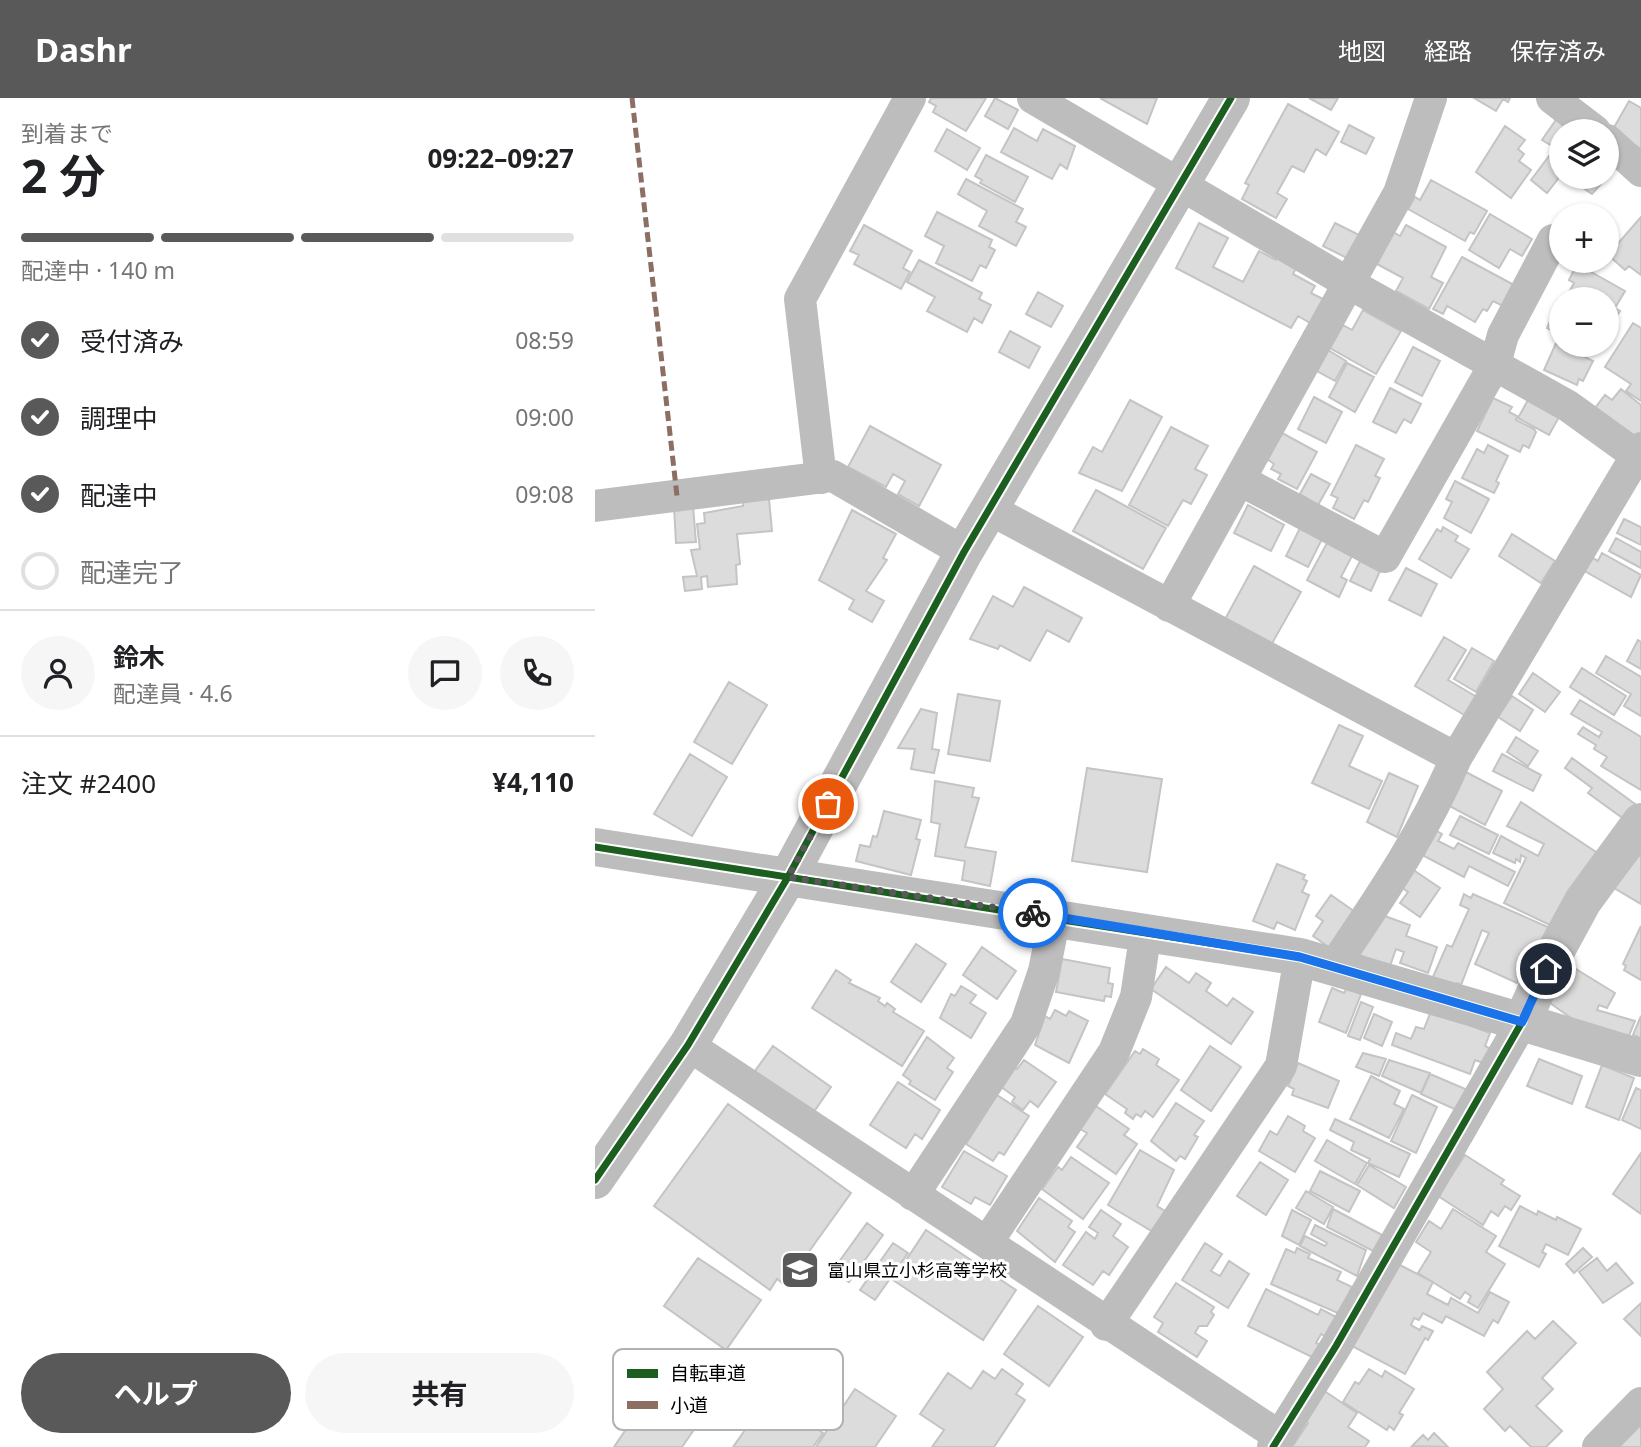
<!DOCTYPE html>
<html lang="ja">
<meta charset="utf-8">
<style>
:root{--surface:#fff;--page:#f6f6f6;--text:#202124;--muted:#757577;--line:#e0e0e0;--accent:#595959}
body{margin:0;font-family:"Noto Sans","Noto Sans JP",sans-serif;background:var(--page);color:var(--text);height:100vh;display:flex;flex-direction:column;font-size:26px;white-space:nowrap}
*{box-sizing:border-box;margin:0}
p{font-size:23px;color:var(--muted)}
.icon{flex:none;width:38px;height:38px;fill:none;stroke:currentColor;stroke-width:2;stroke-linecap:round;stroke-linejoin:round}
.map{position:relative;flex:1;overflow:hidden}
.sheet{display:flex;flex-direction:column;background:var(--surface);width:595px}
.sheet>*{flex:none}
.controls{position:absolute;left:954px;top:21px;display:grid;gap:14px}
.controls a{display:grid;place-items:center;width:70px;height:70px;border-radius:50%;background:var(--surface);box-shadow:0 2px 5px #0004;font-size:35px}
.pin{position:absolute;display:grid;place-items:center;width:60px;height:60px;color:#fff;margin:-30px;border:4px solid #fff;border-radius:50%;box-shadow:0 2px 7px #0007}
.courier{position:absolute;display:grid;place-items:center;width:70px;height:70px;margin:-35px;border:5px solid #1a73e8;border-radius:50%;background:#fff;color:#222;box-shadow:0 2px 9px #0007}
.overview em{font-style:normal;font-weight:700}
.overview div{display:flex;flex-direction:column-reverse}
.overview{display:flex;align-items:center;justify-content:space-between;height:119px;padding:0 21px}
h1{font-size:46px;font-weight:700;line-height:52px}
.bar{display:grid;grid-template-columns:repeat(4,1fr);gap:10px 7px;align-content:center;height:84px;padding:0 21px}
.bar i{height:9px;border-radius:5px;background:var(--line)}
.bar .selected{background:var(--accent)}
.bar p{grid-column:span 4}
.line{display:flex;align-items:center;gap:18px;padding:0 21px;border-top:2px solid var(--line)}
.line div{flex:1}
.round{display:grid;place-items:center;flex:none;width:74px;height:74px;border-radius:37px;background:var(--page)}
ol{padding:0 21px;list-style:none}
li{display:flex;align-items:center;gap:21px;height:77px}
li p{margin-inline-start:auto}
li .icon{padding:7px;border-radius:50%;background:var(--accent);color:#fff;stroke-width:4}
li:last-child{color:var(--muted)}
li i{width:38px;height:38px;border:4px solid var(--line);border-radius:50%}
.cta{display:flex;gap:14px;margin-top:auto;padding:14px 21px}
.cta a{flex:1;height:80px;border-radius:42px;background:var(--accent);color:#fff;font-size:28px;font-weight:700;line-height:80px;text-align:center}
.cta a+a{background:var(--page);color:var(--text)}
header{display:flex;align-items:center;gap:42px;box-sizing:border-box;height:98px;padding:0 35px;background:var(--accent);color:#fff}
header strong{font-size:33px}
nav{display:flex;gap:38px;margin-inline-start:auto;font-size:24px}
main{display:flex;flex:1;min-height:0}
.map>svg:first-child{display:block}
.building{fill:#dcdcdc;stroke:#c4c4c4;stroke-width:2}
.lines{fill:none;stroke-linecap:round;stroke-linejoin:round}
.minor{stroke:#bdbdbd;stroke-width:32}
.tertiary{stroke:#bdbdbd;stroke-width:38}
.secondary{stroke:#bfbfbf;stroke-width:38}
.quiet{stroke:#8d6e63;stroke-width:5;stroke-dasharray:10 5;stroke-linecap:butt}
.cycleway-casing{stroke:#fff;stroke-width:11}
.cycleway{stroke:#1b5e20;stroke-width:7}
.done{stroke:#595959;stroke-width:7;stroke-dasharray:0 12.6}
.route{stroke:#1a73e8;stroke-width:9}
.labels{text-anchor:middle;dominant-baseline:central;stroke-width:6;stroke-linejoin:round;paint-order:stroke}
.poi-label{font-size:18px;fill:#000;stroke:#fff;text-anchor:start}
.key{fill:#fff;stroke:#b2b2b2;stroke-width:2}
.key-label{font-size:19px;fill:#000}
</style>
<header>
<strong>Dashr</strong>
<nav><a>地図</a><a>経路</a><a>保存済み</a></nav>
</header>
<main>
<section class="sheet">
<div class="overview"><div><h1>2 分</h1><p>到着まで</p></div><em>09:22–09:27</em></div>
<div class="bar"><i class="selected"></i><i class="selected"></i><i class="selected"></i><i></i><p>配達中 · 140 m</p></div>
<ol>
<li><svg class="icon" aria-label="check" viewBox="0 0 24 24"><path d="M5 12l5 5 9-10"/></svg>受付済み<p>08:59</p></li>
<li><svg class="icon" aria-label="check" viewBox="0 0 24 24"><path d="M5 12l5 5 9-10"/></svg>調理中<p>09:00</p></li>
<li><svg class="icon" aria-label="check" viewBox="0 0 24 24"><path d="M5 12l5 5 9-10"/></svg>配達中<p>09:08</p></li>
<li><i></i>配達完了</li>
</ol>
<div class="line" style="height:126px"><a class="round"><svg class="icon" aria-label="person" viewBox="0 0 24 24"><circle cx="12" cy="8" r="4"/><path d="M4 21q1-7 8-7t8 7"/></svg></a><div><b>鈴木</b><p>配達員 · 4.6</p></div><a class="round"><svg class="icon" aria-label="chat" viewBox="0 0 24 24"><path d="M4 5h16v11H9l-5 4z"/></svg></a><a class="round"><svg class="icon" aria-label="phone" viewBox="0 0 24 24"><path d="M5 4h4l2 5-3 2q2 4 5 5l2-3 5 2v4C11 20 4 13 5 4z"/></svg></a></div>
<div class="line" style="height:91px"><div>注文 #2400</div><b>¥4,110</b></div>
<div class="cta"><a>ヘルプ</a><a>共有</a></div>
</section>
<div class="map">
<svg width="1046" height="1349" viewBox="0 0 1046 1349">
<rect width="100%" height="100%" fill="#fff"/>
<path class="building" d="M336,0H391L371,33L338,14L341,8L334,4Z
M400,0L423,12L413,31L390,18Z
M505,0H562L552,26Z
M714,0H743L736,12Z
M879,0H915L913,4L908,1L901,13Z
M1034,3L1046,10V51L1017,33Z
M693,6L744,34L731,57L721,51L709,74L697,68L682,95L692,101L681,120L647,101L654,87L650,85Z
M963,19L973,26L957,48L947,42Z
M754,27L779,40L771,56L746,44Z
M910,28L930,42L923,51L929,56L924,63L936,72L916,100L881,74Z
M419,30L442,43L448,31L480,48L472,71L465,66L457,81L406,54Z
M352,31L385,50L372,72L340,53Z
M966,42V77L952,95L936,82Z
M1012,55L1024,66L997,96L972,79H1012Z
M391,57L433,79L420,104L385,85L387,82L380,78Z
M371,81L428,111L421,124L431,129L421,148L384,128L392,113L363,96Z
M836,82L892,113L879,136L875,134L870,143L813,111L820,99L825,102Z
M342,114L397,142L394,149L400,152L391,170L385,167L377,183L341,165L349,148L330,138Z
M895,116L937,141L927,158L915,151L904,170L874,152Z
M1046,119V177L1034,168L1030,172L1013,157Z
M604,125L633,140L618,169L648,184L664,153L681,162L683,158L702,168L698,176L720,188L716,195L730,202L717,226L703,218L696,230L581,170Z
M740,125L764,137L752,160L728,148Z
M269,127L317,153L308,170L315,174L306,191L259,166L264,157L255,153Z
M811,127L851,149L836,179L848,185L834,211L801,193L808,180L782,166L798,134L805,138Z
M867,159L919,187L908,208L898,203L892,213L888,211L880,224L852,208L848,216L838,211Z
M324,162L387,195L384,201L396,207L387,225L379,220L372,234L332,213L340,199L312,184Z
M982,166L1030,193L1020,210L1025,213L1018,224L1012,220V201H978L972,198L979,185L974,182Z
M443,194L468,208L456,229L431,216Z
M963,204L966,205V237L952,230Z
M768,212L806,233L781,276L735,250L748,227L757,232Z
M1038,225L1046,230V303L1031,293L1036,286L1010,269Z
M415,233L445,249L434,270L404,254Z
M961,245L998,263L988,283L984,281L982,287L949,272Z
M818,249L845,263L827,298L800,284Z
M733,252L751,263L740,283L722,273Z
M752,265L779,279L760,314L734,299Z
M795,290L826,306L816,325L809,321L801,335L778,324Z
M1026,291L1046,307V336L1043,340L997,314L1010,297L1017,302Z
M719,299L747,314L731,345L703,331Z
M898,300L917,309L914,314L922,318L921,322L939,331L941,334L934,350L928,347L925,354L882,333Z
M535,302L567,319L527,393L484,375L498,349L507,354Z
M933,302L964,319L954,337L923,320Z
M275,328L346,367L324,408L303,396L310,383L298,376L291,389L253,369Z
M576,329L613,348L600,371L612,377L596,406L588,402L573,428L534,407Z
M687,335L722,354L702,391L683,381L686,376L676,371L679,366L672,361Z
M761,347L789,361L780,378L785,380L773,404L769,402L759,421L738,410L743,400L736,397Z
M893,347L913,358L901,383L904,385L899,395L867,380L882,351L889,355Z
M716,376L735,386L723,407L705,396Z
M860,383L894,401L876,435L849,420L857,404L851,401Z
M501,392L571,430L548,471L478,433Z
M174,401L177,433L142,436L145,466L141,467L142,486L113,489L112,478L106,479L107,491L90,493L88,479L102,478L96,452L105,451L102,426L110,425L109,415L148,408V403Z
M653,407L689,427L676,453L639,435Z
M98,408L101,444L81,445L79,409Z
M257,412L301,436L288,460L292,462L271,493L289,503L277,524L254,511L259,502L224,482Z
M1029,421L1046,429V447L1022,435Z
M848,429L863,438L860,443L874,451L856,480L824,461L842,431L846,434Z
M705,430L727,441L713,469L691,458Z
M917,436L960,463L946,485L904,458Z
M1021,440L1046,454V470L1014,453Z
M732,445L757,458L746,479L752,482L744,499L712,482Z
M1007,455L1046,477L1036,499L984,470L992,457L1003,463Z
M765,463L785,473L776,493L755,483Z
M659,468L706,494L675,549L629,523Z
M811,470L842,486L826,518L794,502Z
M429,489L487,520L474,544L452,532L435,563L405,547L403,551L375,541L398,498L418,509Z
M849,539L871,552L853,582L882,599L871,618L820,588Z
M1043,542L1046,544V571L1032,563Z
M877,550L899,563L881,594L859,581Z
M1011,558L1046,579V618L1029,608L1036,596L1001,575Z
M987,570L1031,598L1019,617L975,589Z
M938,575L965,594L950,614L924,596Z
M134,584L172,607L137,666L99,644Z
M363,596L405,603L395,663L353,656Z
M917,598L938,612L925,633L903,619Z
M985,602L1046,639V692L1006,668L1012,659L999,651L1001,647L983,636L988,629L1004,639L1007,634L976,616Z
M326,611L342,615L337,651L344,652L339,675L316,671L320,651L303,650Z
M744,627L768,638L754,668L787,683L774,711L717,685Z
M921,639L943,653L933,668L912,654Z
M95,656L132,679L97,738L59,716Z
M907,656L946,677L938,693L898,673Z
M977,660L1040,706L1029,721L993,695L997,690L970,670Z
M492,670L567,681L552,774L477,763Z
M867,672L907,693L890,727L849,705Z
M794,675L823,688L802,739L772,724Z
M340,683L379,690L377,699L384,700L370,749L401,754L395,788L367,782L370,763L340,758L345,726L336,724Z
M926,704L1004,756L957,828L909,805L931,760L926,757L925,764L921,761L920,765L898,755L906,738L943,758L949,746L912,728Z
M289,713L326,722L321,741L325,742L316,777L261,763L265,747L275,749L278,738L282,739Z
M865,718L903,737L894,756L855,737Z
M835,729L847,736L843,743L859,751L863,745L920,774L913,788L874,768L869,779L829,758Z
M1046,755V806L1019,790Z
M682,766L710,777L708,781L712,783L707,794L714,797L700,832L682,824L679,831L658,823Z
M817,771L845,790L825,819L805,805L813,794L805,788Z
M869,796L876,800L878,796L955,830L935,874L929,871L922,885L880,866L894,835L887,832L866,887L862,885L859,891L837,881L852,847L857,849L874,811L865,807Z
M736,797L763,816L738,852L718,838L728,823L721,818Z
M784,816L815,827L811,838L842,849L833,875L805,865L809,854L801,851L795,868L764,857Z
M1046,828V882L1029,872L1031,868L1028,866Z
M321,846L351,866L326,904L296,884Z
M387,849L421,873L402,901L368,877Z
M467,861L515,870L513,885L518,886L516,899L510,898L509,903L461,894Z
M976,868L1020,895L1012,910L1004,907L1002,912L1040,923L1033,940L980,923L955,905L965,877L970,880Z
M571,869L594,885L601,875L616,885L611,893L632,908L638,900L658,914L636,946L556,891Z
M241,872L256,882L254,885L285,900L283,903L290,908L292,905L300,911L298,914L329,933L307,968L217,910Z
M366,888L381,897L375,905L391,915L376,940L345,920L356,896L360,898Z
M737,890L749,895L752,890L766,896L751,935L724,924Z
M766,904L778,909L765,942L753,938Z
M460,912L471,918L474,913L493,923L474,965L440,947L450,918L455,921Z
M836,913L895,935L890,948L896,951L891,966L880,962L875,976L797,947L801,935L816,941L821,929L829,931Z
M779,916L797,924L787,948L769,940Z
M1046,918V940L1038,937Z
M332,939L359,960L352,970L358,974L340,1002L314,986L316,983L308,977Z
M178,948L236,989L216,1018L157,977Z
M615,948L646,969L616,1013L586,992Z
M548,951L564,961L561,967L584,982L558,1019L550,1013L546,1019L541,1016L538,1021L530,1015L532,1011L510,996L540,953L545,956Z
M768,955L791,961L784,978L761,969Z
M944,961L987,978L977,1006L932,988Z
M429,962L461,984L443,1009L435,1003L428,1012L417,1004L420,999L405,988L418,968L422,971Z
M794,962L835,975L826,995L787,978Z
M703,965L744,983L733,1010L697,997L699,991L693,988Z
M1007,967L1039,980L1024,1022L991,1009Z
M835,976L875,993L866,1014L826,996Z
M776,978L805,993L799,1006L809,1011L794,1040L755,1021Z
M303,984L345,1012L327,1041L320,1036L311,1050L275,1027Z
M1041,990L1046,992V1031L1027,1022Z
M402,997L434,1018L409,1057L404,1054L398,1063L371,1046Z
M817,997L842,1009L821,1055L796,1043Z
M581,1005L609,1023L599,1037L603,1039L590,1061L585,1058L581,1063L556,1043Z
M133,1006L256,1095L190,1187L182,1181L175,1192L59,1108Z
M501,1008L534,1031L529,1037L542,1046L521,1076L482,1049L492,1035L485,1031Z
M693,1018L710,1028L708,1033L720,1040L700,1074L664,1053L675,1033L682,1037Z
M740,1021L815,1056L804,1079L773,1065L775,1061L756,1052L759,1044L735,1032Z
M732,1042L772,1065L760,1086L720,1063Z
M545,1052L579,1072L562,1108L572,1114L560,1135L513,1107Z
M369,1053L412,1078L395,1107L380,1099L376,1106L347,1089Z
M1046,1055V1116L1018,1096Z
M870,1057L909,1082L906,1086L925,1098L916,1112L910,1108L903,1118L896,1113L888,1127L843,1098Z
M476,1059L514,1085L488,1121L447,1091L463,1069L467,1072Z
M665,1064L693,1082L671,1117L642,1098Z
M774,1067L811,1089L799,1110L762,1087Z
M725,1073L765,1093L754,1114L715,1093Z
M711,1093L738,1109L729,1126L701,1110Z
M444,1100L477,1123L473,1129L480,1134L460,1164L422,1133Z
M925,1108L942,1117L943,1113L961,1122L962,1119L986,1131L973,1157L951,1146L947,1154L951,1156L944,1169L904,1148Z
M738,1111L787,1137L778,1153L732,1129Z
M858,1111L901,1138L891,1154L910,1166L883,1210L873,1204L876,1198L870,1194L865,1201L823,1175L836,1154L821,1144L834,1123L846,1131Z
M506,1112L526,1126L518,1138L533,1149L514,1177L508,1173L498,1187L468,1167L491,1134L500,1141L503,1135L494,1129Z
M697,1112L716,1122L704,1147L687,1138Z
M272,1125L288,1137L254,1184L238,1172Z
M720,1127L771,1152L762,1178L705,1148L710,1138L730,1148L732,1145L716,1136Z
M331,1132L421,1192L388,1242L298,1182Z
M298,1145L313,1155L280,1202L265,1192Z
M610,1145L627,1156L616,1173L625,1178L634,1163L654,1176L633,1210L587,1182Z
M702,1150L715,1156L713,1160L746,1174L742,1182L757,1189L745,1216L676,1186L691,1151L700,1155Z
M988,1150L997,1159L979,1175L971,1166Z
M103,1160L166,1202L131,1252L69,1208Z
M1002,1160L1012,1173L1021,1165L1038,1185L1008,1205L984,1174Z
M801,1165L838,1184L832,1196L853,1207L856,1200L883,1215L895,1194L914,1204L903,1225L898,1222L889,1238L851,1218L847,1225L828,1215L824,1222L819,1220L816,1227L825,1232L827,1228L838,1233L833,1242L830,1240L810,1276L757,1248Z
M581,1185L619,1209L616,1214L619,1217L612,1228H604L600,1235L612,1243L602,1259L563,1234L568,1225L559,1219Z
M671,1191L723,1217L726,1211L743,1220L733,1240L726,1236L721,1245L728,1248L721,1261L653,1228Z
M1046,1205V1238L1029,1221Z
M443,1208L488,1239L454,1288L409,1256Z
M958,1223L981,1245L947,1280L958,1291L941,1308L967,1333L951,1349H936L915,1328L910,1333L889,1311L908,1291L892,1274L932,1233L940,1241Z
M407,1271L428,1286L421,1296L430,1302L399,1349H337L349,1332L325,1316L353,1275L376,1291L388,1273L400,1281Z
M774,1271L787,1279L790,1273L819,1291L804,1315L808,1317L799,1332L794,1328L792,1332L748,1304L760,1284L764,1286Z
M69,1275L116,1307L87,1349H19L42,1315L32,1308L50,1281L61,1288Z
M260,1291L301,1318L280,1349H221Z
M728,1292L762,1315L753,1329L774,1343L770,1349H697L713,1325L708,1322Z
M193,1310L228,1335L218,1349H138L160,1318L178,1331Z
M1046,1322V1349H1018Z
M839,1335L853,1349L817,1348L828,1337L833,1342Z"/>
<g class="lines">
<path class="minor" d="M438,0L755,186L973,308L1041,357
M957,0L1000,33
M1012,42L1046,73
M226,380L205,201L315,0
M645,382L790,459L900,266L908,237L958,142
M0,408L238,378L369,454
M394,411L861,660
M574,508L804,95L836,0
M739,868C784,801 829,736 861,660L1046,350
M93,947L684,1338
M318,1097L431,926L449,873L460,819
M393,1143L519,954L541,899L551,833
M511,1227L686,968L705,859
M678,1349L741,1248L927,924
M1003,1349L1046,1305"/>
<path class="tertiary" d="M0,749L705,859L927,924
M0,1082L93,947L193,779L369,454L636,0"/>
<path class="secondary" d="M1046,724L988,803L951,871L927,924L1046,960"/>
<path class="quiet" d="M37,0L82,398"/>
<g class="cycleway-casing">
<path id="cycleway" d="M0,749L705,859L927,924L741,1248L678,1349
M0,1082L93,947L193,779L369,454L636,0"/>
</g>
<use href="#cycleway" class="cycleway"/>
</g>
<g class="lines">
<path class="done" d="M233,706L193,779L438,815"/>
<path class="route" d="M438,815L705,859L927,924L951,871"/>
</g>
<defs>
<g id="school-square" transform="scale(2.0125)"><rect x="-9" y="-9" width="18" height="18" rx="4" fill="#595959" stroke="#fff"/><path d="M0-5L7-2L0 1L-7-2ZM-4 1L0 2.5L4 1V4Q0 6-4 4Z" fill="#fff"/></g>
</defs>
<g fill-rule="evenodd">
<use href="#school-square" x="205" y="1172"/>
</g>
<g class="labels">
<g class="poi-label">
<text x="232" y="1172">富山県立小杉高等学校</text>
</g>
</g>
<rect x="18" y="1251" width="230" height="81" rx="10" class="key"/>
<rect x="32" y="1271" width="31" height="9" fill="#1b5e20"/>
<rect x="32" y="1303" width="31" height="8" fill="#8d6e63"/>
<g class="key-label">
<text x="75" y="1282">自転車道</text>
<text x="75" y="1314">小道</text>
</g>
</svg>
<div class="controls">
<a><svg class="icon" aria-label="layers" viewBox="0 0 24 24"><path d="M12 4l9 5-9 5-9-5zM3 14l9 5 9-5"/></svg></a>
<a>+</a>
<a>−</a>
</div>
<div class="pin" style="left:233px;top:706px;background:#ea580c"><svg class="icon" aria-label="bag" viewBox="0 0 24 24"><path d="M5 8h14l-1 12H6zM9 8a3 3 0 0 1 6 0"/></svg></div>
<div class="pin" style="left:951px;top:871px;background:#1f2937"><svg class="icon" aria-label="home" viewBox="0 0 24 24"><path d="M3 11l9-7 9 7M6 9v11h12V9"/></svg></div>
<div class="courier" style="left:438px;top:815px"><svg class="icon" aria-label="bike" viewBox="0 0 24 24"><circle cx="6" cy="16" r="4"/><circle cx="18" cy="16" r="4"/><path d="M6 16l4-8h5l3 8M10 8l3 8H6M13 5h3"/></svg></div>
</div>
</main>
